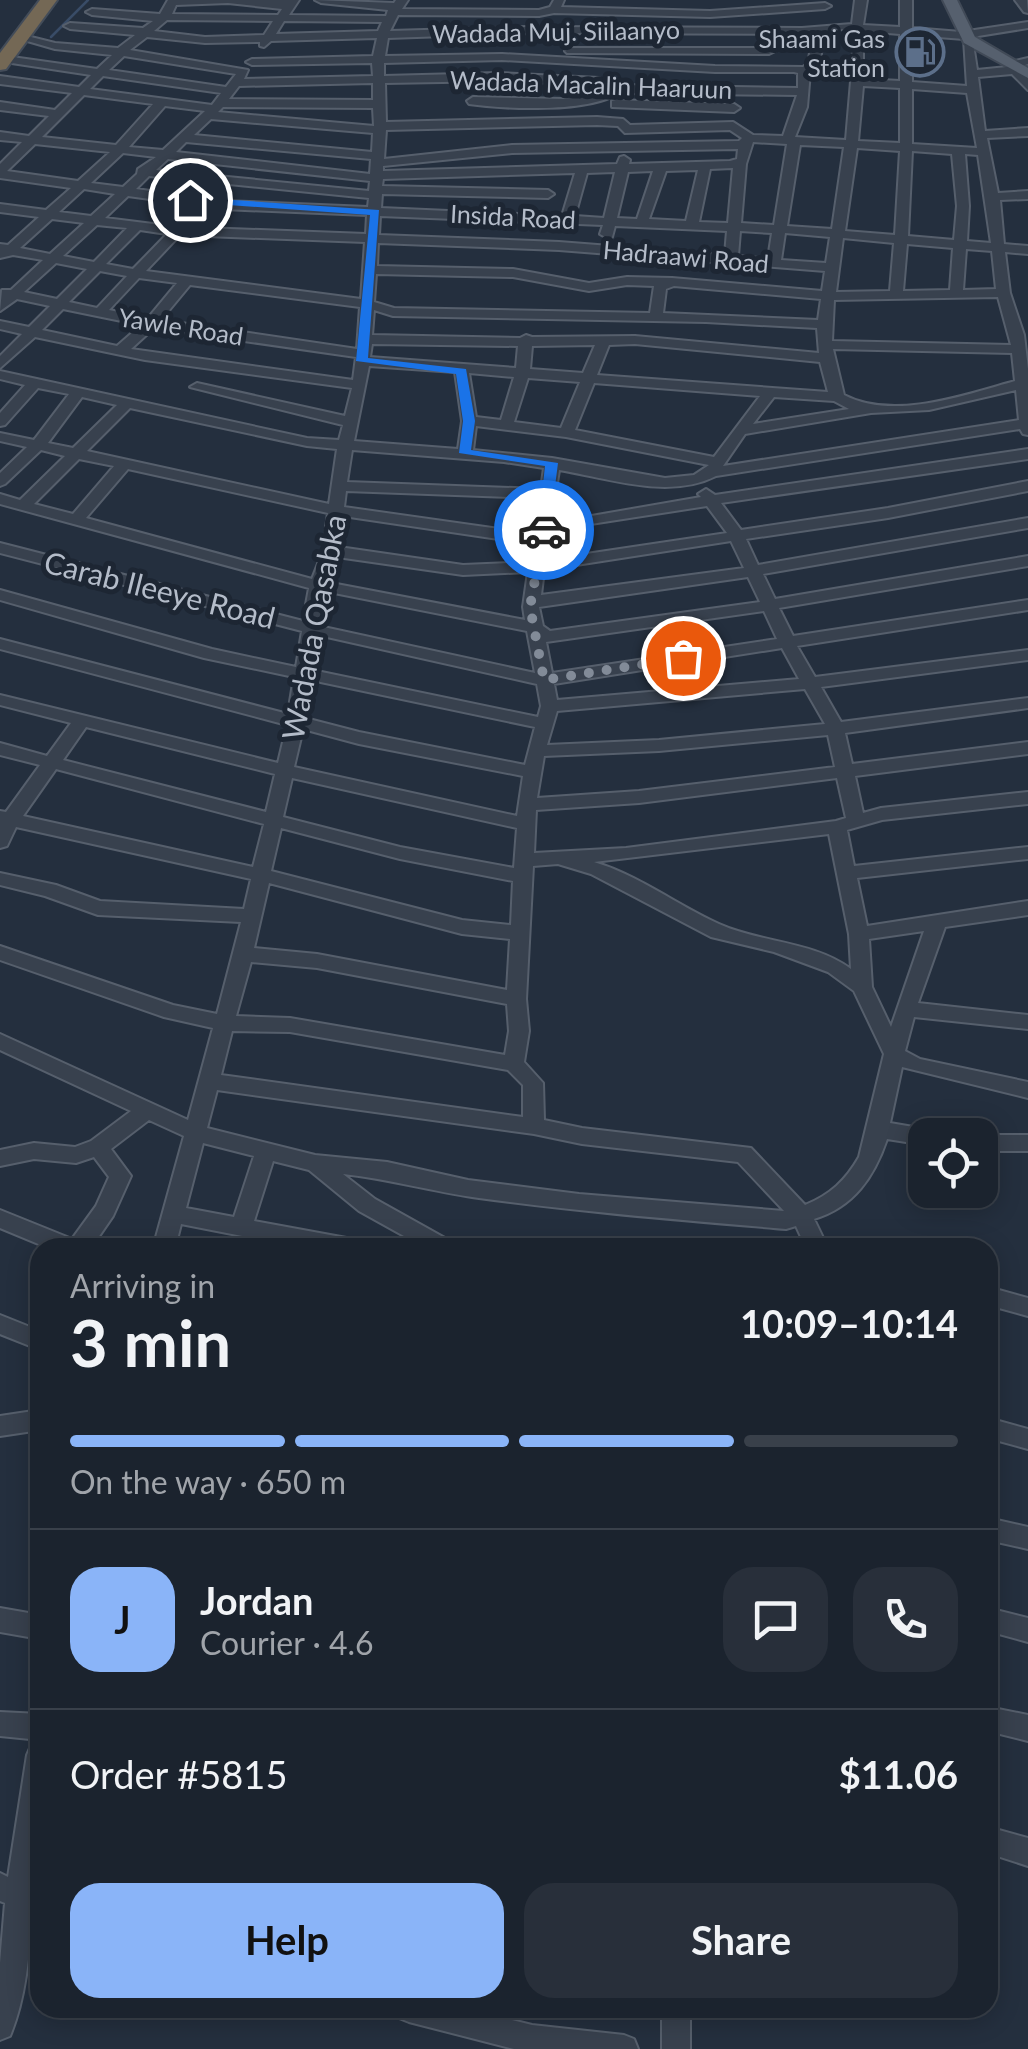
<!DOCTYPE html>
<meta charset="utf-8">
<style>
:root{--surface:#1b232e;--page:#282f3a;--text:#f1f3f6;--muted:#a0a4aa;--line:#39404a;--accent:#8ab4f8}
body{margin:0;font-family:Lato,sans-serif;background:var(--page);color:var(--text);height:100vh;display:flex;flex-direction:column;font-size:38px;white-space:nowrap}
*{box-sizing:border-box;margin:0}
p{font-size:32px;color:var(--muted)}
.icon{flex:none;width:55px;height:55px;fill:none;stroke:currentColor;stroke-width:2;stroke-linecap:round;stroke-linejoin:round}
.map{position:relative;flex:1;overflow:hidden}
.sheet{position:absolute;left:30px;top:1238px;width:968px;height:780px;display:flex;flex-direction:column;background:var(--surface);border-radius:30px;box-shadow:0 5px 25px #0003,0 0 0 2px var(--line)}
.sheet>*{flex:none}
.fabs{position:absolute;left:908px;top:1118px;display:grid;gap:20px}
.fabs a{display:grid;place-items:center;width:90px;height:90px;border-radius:20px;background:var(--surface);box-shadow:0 5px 25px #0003,0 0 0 2px var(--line);font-size:50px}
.pin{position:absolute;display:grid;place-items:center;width:85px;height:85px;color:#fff;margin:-42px;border:5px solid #fff;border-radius:50%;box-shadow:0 2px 10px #0007}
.courier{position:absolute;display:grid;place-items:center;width:100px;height:100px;margin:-50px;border:8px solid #1a73e8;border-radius:50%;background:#fff;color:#222;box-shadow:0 2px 12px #0007}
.overview em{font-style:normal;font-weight:700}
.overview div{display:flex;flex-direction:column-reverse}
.overview{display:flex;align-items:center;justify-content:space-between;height:170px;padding:0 40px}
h1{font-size:65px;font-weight:700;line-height:75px}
.bar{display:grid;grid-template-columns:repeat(4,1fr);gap:15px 10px;align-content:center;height:120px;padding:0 40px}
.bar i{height:12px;border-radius:8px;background:var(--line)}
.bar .current{background:var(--accent)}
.bar p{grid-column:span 4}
.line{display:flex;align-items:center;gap:25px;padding:0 40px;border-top:2px solid var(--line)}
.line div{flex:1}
.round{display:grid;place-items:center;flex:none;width:105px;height:105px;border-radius:30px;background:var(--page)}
.primary-button{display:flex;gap:20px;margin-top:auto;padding:20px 40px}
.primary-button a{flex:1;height:115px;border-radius:30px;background:var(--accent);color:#111;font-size:40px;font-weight:700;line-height:115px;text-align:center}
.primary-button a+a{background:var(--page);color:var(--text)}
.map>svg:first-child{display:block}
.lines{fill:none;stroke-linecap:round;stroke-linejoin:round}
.stream{stroke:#394c67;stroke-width:2.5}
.minor-casing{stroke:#565f6c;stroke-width:4}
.major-casing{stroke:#414a57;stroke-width:4}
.highway-casing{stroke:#434c59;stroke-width:4}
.minor{fill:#38414e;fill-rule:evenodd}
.major{fill:#56606e;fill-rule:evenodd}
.highway{fill:#746855;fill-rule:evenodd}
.route{fill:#1a73e8}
.done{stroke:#828b98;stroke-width:10;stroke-dasharray:0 18}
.labels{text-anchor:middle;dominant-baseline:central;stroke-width:10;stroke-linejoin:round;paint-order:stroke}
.far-street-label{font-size:25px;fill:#b4bcc9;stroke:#1d2633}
.far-poi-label{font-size:25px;fill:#b4bcc9;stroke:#1d2633;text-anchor:end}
.street-label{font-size:30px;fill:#b4bcc9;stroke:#1d2633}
</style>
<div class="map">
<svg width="1028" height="2049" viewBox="0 0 1028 2049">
<rect width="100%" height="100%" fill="#242f3e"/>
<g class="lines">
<path class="stream" d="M51,37L88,0"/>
<g class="minor-casing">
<path id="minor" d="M168,0H299L289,15L386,16L388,10L321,3L315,0L394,3L396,0H408L402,9L539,10L550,7L554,0H564L561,7L710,11L825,3L831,6L825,9L710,17L554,13L539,16L398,15L390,31L529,27L802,28L852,24L855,0H867L863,25L900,27V0H912V28L961,32L1028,22V28L972,37L977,70L1007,67V63L1028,58V64L1018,67L1028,78V90L1012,74L978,77L985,131L1028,128V136L987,138L998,193L1028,191V199L1000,200L1004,244L1028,246V254L1005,252L1010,293L1024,335L1028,369V435L1023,434L1020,429L716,476C669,500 608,478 559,470L551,523L701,497L698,494L706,489L715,495L1028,449V459L721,503L741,530L888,508L1028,481V491L888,518L746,539L758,565L1028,518V528L763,574L775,599L1028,556V566L779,608L793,636L1028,600V610L797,646L815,677L1028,650V660L821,687L841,722L1028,698V708L845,733L852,764L1028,742V754L855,776L863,813L881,808L1028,792V804L882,820L847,830L854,866L1028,847V859L857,878L867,926L1028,901V915L945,927L918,1003L1028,1015V1029L914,1017L905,1051L920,1059L1028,1082V1098L902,1067L890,1123L925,1129L934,1135H925V1145L887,1139C874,1177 854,1207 814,1219L828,1248H806L796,1226L786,1229C683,1220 581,1212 479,1198C434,1192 390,1179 343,1174L375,1199L452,1242L455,1248H388L391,1242L404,1236L359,1211L309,1170L273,1161L254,1221L352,1239L360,1242L363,1248H304L181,1224L175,1248H153L184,1136L149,1120L111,1149L131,1176L113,1216L91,1248H48L0,1228V1210L72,1239L96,1206L109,1177L94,1157L76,1163L34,1159L0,1166V1150L34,1143L75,1147L91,1141L131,1111L0,1050V1034L188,1120L213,1028L164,1017L0,960V946L173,1005L217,1014L241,922L98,915L45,896L0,885V873L56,885L100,901L244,909L251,879L16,827L7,846L0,848V811L6,812L40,765L0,755V743L47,756L71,723L0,705V695L278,763L287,725L0,649V639L288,714L294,677L204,658L0,600V590L212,649L296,667L302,631L0,553V543L303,621L309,588L0,504V494L20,500L65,456L41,450L5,484L0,486V473L27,447L0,441V433L34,440L69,394L38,388L5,425L0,426V413L25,385L0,379V371L307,438L339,440L343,425L190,387L197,383L345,416L352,388L145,360L35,337L0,368V356L22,334L0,329V321L29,327L50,306L17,299L0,311L2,290H11L43,260L13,255L0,258V244L8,245L39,217L0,212V204L46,210L71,188L0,178V164L22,142L0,140V132L29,136L49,116L0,110V102L55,110L72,93L0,84V76L79,87L91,75L5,62L0,58L5,56L97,69L112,55L55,49L17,38L23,35L55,43L118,48L135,35L70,29L64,26L70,23L143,28L153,21L92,15L86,12L92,9L160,14ZM228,3L282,9L278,15L172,14L176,5ZM167,20L273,21L264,35L205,37L154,31ZM284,21L382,22L378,31L276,34ZM838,29L852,30L853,58L846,140L795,137L807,107L810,72L819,65L825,31ZM863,31L900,34V81L863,79ZM529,33L802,34L814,33L808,63L803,67L715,66L502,54L385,56L388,38ZM912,35L964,39L967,86L912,82ZM147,37L205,43L260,42V46L264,47L271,41L377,38L373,56L252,59L246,62L252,65L372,63L373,76L244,79L248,70L130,50ZM124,56L236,74L226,87L109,70ZM502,60L715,72H794L798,73V88L613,85L599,78L499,73L384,76V63ZM103,76L221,93L212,105L90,89ZM499,81L596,85L605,91L564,99L473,97L467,101L469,104C504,109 590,113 618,93L797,95L783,136L753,135L733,122L630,125L623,119L597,117L386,122L385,83ZM373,83V100L229,99L239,86ZM863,86L900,88V143L858,141ZM912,89L967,93L977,148L912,144ZM84,95L153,104L116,145L42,137ZM165,106L205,111L163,150L129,147ZM223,107L373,108L374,126L218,112ZM211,119L373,133L372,152L194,135ZM597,125L618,126L625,133L730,130L742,138L739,141L512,145L384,159L386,130ZM186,142L371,159L370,174L176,152ZM753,142L787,144L774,225L741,223L746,164ZM35,144L110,152L78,181L7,171ZM800,145L844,147L832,229L787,226ZM857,148L900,151L895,235L845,231ZM738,149L737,159L730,161L629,164L630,160L624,156L620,157L617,164L383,171V166L512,153ZM912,151L952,154L957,206L954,240L908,236ZM123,153L156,157L138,169L137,174L123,187L91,183ZM965,154L978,155L991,243L967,241L969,206ZM168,159L370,181L369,191L156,170ZM733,168L728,223L699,222L710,169ZM698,170L686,221L649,219L666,171ZM653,171L637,219L617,218L628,172ZM615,172L604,218L575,216L587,173ZM575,173L562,216L381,208L382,194L548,198L554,194L548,190L382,186L383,179ZM149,176L369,198L368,207L223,201L136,189ZM84,189L115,194L91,216L59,212ZM128,196L223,209L367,215L366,234L177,227L105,218ZM380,216L603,225L600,234L607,238L612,237L615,226L727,231L725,255L559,242L379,235ZM52,219L84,223L50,254L20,248ZM97,225L127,228L94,262L63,256ZM140,230L167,234L133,269L106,264ZM740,231L772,233L768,259L738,256ZM785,233L830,237L826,263L781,260ZM180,235L365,242L361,299L146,271ZM843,238L894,243L890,291L836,292ZM378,243L559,250L825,271L822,291L672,278L627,277L589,283L513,269L377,266ZM907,244L953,248L950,290L903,291ZM966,249L992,251L996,289L963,290ZM56,263L87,269L57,299L24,292ZM100,271L127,276L97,308L69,302ZM376,274L513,277L589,291L627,285L654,286L650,313L394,308L374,302ZM139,278L177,283L148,318L109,310ZM190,285L360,307L357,349L161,320ZM674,286L821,299L818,320L663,313L666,289ZM998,297L1011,345L832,341L834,300ZM63,309L141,325L117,346L42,330ZM374,310L393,316L706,322L817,328L819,353L635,336L532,337L526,335L520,338L372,335ZM154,328L356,357L353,380L131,349ZM372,344L518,346L516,368L370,357ZM635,344L820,362L828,392L597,375L609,345ZM595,345L583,373L530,369L532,346ZM833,349L1012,353L1015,381C965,395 893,421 844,395ZM369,366L455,372L462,421L458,449L354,441ZM469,373L514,377L501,420L476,417ZM528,378L580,382L561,428L514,422ZM594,383L760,396L714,457L575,430ZM1016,390L1019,420L723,466L745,434L871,413L929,410ZM82,397L117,405L73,448L48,443ZM774,397L834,401L849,409L753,424ZM130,408L307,446L337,449L329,504L87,451ZM476,426L566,437L709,465L694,475L665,478L552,458L473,450ZM352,450L504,462L544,468L541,489L347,482ZM79,459L114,466L73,514L34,504ZM128,469L328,513L323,551L312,579L86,518ZM346,491L539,498L534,534L344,507ZM707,506L727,533L546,560L549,534L565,528ZM343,516L532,544L530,562L463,565L339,547ZM731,541L744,568L541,595L544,570ZM337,557L463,575L528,572L523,607L525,620L326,582ZM748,577L760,602L550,631L543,626L539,607ZM324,591L527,631L535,673L319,626ZM764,611L777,639L552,673L546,642ZM318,635L537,684L541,706L538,717L312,670ZM782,648L799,679L557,700L554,684ZM311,680L535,727L525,765L359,732L305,718ZM805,689L825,724L659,740L547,745L557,711ZM86,727L275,774L266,812L63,760ZM303,729L359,744L523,776L517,816L294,767ZM828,735L835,767L639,791L537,798L544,756L659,751ZM56,769L264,824L253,867L23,816ZM292,778L517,828L514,868L400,847L283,817ZM837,778L846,818L836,821L626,848L534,853L536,810L639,803ZM281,828L400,859L513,881L511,925L462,920L271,871ZM829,834L849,934L851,969C813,941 761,943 719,924C677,905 638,875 594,862ZM558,864L591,874L711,937L774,952L828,972L854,991L884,1054L859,1157C846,1180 830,1195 805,1205L751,1148L582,1128L544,1120L543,1083L524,1062L529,1031L526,999L533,866ZM269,883L462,934L510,939L507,990L317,954L254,948ZM924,931L891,1027L872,987L869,939ZM251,962L317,968L507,1004L509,1031L505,1055L290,1018L236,1016ZM232,1031L290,1032L508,1070L523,1085V1117L221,1075ZM217,1090L534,1134L582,1144L738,1162L784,1211L579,1194L468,1180L387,1162L315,1155L207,1128ZM203,1143L254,1156L234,1217L186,1208Z
M1015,0H1027L1028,13L1024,12Z
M571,48H769L775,51L769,54L567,53L565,51Z
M616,100L734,104L740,108L734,112L612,107V101Z
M980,1135H1028V1151H980Z
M988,1287L1028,1298V1316L988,1305Z
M0,1315L40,1331V1350L0,1334Z
M40,1410V1430L0,1436V1416Z
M988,1418L1028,1429V1449L988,1438Z
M988,1518L1028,1527V1549L988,1540Z
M0,1608L40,1615V1639L0,1632Z
M988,1608L1028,1618V1642L988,1631Z
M988,1707L1028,1715V1741L988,1731Z
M0,1712L40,1714V1740L0,1736Z
M40,1742V1846L34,1887L40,1890V1918L32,1914C29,1955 26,1998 10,2036L0,2040V1963L5,1903L0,1901V1873L8,1877L27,1755L31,1746Z
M988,1827L1028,1838V1866L988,1853Z
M395,2008H464L532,2025L624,2035L634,2039L638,2049H514L409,2022L399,2018Z
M662,2008H690V2049H662Z"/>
</g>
<g class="major-casing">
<path id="major" d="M943,0H957L975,37L1028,68V78L964,43Z"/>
</g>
<g class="highway-casing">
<path id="highway" d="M40,0H57L6,69L0,70V53Z"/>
</g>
<use href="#minor" class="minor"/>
<use href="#major" class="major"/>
<use href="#highway" class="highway"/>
</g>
<path class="route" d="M190,197L379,210L368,358L466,369L475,421L471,450L558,463L549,533L538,530L545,466L459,453L463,421L456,374L356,361L370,215L186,202Z"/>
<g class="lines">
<path class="done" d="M544,530L530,607L544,680L683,658"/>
</g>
<defs>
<g id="fuel-ring" transform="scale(2.5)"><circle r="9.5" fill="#1d2633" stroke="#5c6f8a" stroke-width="1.5"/><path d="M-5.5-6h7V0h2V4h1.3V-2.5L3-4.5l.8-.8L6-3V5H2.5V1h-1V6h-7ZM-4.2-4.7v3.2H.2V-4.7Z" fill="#5c6f8a"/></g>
</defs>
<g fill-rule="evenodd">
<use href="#fuel-ring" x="920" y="52"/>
</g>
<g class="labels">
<g class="far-street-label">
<text transform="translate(556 31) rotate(-1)">Wadada Muj. Siilaanyo</text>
<text transform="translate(591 84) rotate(2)">Wadada Macalin Haaruun</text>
<text transform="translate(513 216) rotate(3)">Insida Road</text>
<text transform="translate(686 256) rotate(5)">Hadraawi Road</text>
<text transform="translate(181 326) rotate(9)">Yawle Road</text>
</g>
<g class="far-poi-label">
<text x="885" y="38">Shaami Gas<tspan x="885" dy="29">Station</tspan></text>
</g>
<g class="street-label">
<text transform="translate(160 589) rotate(14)">Carab Ileeye Road</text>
<text transform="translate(313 627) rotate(-79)">Wadada Qasabka</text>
</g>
</g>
</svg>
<div class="fabs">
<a><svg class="icon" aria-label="locate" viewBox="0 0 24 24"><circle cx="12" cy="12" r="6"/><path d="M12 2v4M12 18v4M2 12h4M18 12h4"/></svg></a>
</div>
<div class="pin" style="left:683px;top:658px;background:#ea580c"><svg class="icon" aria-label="bag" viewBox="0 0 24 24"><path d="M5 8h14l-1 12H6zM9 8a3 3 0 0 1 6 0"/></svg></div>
<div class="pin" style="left:190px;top:200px;background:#1f2937"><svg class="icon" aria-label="home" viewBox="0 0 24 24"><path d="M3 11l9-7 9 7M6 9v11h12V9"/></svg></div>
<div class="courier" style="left:544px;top:530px"><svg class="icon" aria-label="car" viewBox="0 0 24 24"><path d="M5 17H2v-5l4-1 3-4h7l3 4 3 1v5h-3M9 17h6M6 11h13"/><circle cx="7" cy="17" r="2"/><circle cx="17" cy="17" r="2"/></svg></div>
<section class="sheet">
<div class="overview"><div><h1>3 min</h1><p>Arriving in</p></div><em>10:09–10:14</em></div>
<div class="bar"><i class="current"></i><i class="current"></i><i class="current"></i><i></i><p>On the way · 650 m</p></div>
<div class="line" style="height:180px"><b class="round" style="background:var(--accent);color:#111">J</b><div><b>Jordan</b><p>Courier · 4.6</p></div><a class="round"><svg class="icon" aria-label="chat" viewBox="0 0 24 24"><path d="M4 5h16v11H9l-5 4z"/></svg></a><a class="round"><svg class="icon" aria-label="phone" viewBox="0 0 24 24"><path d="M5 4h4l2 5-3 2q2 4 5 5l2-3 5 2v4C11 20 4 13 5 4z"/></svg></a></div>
<div class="line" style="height:130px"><div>Order #5815</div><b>$11.06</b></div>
<div class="primary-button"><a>Help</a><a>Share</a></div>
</section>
</div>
